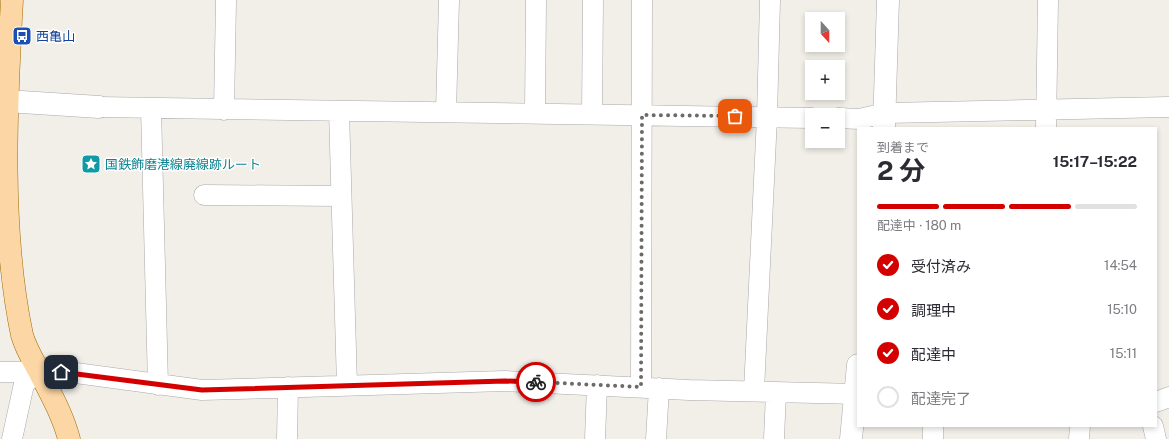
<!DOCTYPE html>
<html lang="ja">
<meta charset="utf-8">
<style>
:root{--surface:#fff;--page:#f2f2f3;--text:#2b2b33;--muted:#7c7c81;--line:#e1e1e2;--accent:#d40000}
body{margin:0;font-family:"Public Sans","Noto Sans JP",sans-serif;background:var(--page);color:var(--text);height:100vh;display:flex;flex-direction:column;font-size:15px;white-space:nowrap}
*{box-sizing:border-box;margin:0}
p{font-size:13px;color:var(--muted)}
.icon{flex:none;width:22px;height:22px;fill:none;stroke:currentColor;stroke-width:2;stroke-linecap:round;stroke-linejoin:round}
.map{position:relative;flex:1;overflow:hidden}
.panel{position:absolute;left:857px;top:127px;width:300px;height:300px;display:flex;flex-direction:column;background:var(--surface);border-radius:0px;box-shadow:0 2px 6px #0003}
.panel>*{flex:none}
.needle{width:26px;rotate:159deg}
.buttons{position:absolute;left:805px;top:12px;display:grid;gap:8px}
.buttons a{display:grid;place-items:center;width:40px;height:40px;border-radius:0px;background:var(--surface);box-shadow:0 2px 6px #0003;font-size:20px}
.pin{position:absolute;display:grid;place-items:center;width:34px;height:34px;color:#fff;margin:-17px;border-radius:8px;box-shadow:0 2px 6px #0006}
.courier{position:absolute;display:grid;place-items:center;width:40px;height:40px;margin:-20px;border:3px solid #d40000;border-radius:50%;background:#fff;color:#222;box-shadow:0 1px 5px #0007}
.summary em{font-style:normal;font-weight:700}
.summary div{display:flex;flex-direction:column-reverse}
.summary{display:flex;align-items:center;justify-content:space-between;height:68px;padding:0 20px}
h1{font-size:26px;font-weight:700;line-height:30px}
.bar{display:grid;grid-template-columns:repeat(4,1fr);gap:6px 4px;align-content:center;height:48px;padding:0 20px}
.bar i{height:5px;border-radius:3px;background:var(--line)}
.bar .selected{background:var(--accent)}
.bar p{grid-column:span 4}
ol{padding:0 20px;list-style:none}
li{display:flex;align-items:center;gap:12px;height:44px}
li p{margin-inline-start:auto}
li .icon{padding:4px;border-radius:50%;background:var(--accent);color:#fff;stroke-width:4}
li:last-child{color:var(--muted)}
li i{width:22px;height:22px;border:2px solid var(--line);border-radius:50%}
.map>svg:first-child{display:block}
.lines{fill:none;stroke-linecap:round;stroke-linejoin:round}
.minor-casing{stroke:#a9a9a9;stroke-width:21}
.tertiary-casing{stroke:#a9a9a9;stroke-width:23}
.primary-casing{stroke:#a06b00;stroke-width:23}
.minor{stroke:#fff;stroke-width:20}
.tertiary{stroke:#fff;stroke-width:22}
.primary{stroke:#fcd6a4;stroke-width:22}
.done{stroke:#6b6a68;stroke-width:4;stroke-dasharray:0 7.2}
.route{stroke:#d40000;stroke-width:5}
.labels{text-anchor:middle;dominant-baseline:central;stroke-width:3;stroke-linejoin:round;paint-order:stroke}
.transit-label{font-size:13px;fill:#164399;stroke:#fff;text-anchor:start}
.culture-label{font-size:13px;fill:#0d838f;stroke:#fff;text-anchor:start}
</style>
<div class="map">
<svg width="1169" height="439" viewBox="0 0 1169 439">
<rect width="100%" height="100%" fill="#f2efe9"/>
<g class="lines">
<g class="minor-casing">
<path id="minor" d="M99,107L812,118
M151,108L158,385
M224,110L226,0
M339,111L347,385
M446,112L449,0
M535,113L536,0
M592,114L593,0
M838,118L859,119L886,113L1169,107
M1046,128L1048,0
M204,195L341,196
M0,372L61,371L202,390L505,381L689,390L858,394
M641,387L642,0
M754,391L767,117L770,0
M1156,402L1169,397
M1153,426L1156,439
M12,439L24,384L39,371
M287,439L288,387
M595,439L597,385
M656,439L659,388
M774,439L776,392
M933,439V426
M1079,439L1080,426"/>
</g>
<g class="tertiary-casing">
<path id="tertiary" d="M6,101L99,107
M884,128L888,0
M851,439L858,365"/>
</g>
<g class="primary-casing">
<path id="primary" d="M12,0C6,107 0,231 22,335C26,349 33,360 40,373C51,394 63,416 69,439"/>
</g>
<use href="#minor" class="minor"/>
<use href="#tertiary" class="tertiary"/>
<use href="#primary" class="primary"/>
</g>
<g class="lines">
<path class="done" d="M536,382L641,387L642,115L735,116"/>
<path class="route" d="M61,372L202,390L505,381L536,382"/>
</g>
<defs>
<g id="bus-square" transform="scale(1)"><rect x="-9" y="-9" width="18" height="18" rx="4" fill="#1a4fb4" stroke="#fff"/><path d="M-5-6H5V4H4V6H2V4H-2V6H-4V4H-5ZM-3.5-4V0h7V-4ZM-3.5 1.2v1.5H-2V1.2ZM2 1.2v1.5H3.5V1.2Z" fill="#fff"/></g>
<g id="sight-square" transform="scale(1)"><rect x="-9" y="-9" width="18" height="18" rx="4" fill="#0f9aa8" stroke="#fff"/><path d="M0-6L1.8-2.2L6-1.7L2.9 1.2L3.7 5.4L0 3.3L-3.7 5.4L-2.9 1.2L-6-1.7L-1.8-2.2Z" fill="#fff"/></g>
</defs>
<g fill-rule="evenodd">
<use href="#bus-square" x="22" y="36"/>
<use href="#sight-square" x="91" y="164"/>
</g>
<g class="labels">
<g class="transit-label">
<text x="36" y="36">西亀山</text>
</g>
<g class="culture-label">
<text x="105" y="164">国鉄飾磨港線廃線跡ルート</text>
</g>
</g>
</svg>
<div class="buttons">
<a><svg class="needle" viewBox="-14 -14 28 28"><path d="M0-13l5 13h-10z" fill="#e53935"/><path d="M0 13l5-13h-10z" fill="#7c7c81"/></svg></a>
<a>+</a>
<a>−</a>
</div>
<div class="pin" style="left:735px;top:116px;background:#ea580c"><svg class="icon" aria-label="bag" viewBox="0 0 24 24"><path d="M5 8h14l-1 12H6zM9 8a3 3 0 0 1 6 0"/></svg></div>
<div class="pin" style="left:61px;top:372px;background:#1f2937"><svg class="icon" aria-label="home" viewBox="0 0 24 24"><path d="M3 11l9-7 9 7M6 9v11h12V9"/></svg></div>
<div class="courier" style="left:536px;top:382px"><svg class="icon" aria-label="bike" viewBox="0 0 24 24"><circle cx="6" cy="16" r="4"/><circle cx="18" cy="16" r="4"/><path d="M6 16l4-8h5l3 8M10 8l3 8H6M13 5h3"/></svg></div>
<section class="panel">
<div class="summary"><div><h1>2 分</h1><p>到着まで</p></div><em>15:17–15:22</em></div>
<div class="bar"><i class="selected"></i><i class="selected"></i><i class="selected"></i><i></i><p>配達中 · 180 m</p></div>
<ol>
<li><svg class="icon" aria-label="check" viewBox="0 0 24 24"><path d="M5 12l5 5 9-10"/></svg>受付済み<p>14:54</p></li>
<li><svg class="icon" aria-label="check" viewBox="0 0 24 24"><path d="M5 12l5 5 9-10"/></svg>調理中<p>15:10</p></li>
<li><svg class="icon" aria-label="check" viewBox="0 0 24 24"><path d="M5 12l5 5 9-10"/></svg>配達中<p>15:11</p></li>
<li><i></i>配達完了</li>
</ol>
</section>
</div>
